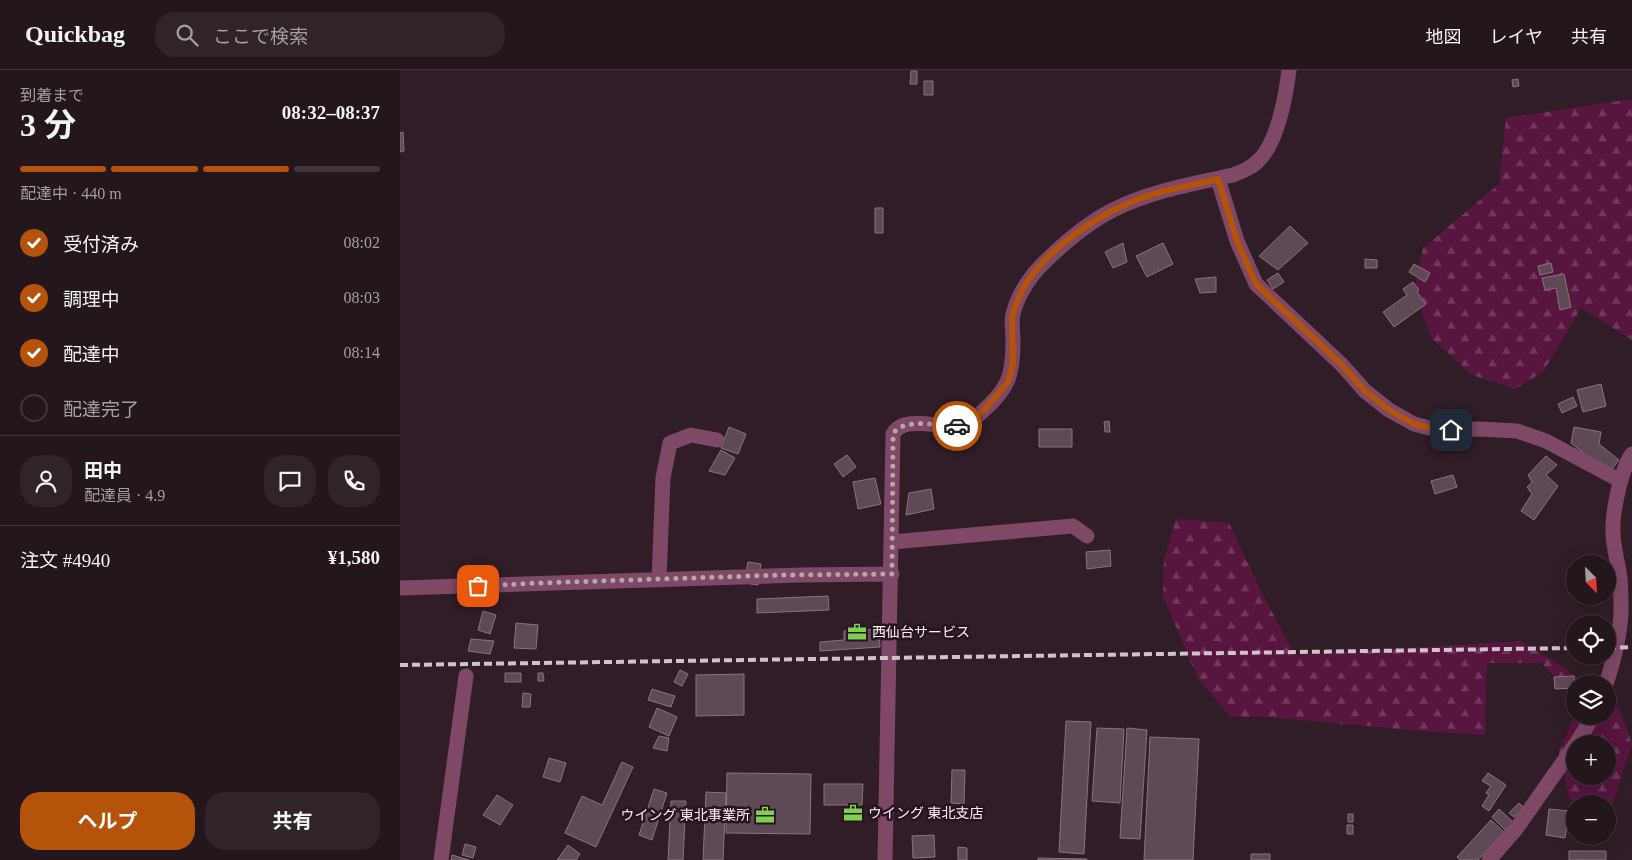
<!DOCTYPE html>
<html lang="ja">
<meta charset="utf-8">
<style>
:root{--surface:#24161d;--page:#30232a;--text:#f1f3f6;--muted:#a39fa4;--line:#41353b;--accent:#b45309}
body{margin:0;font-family:"Times New Roman","Noto Sans JP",serif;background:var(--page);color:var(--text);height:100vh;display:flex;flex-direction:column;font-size:19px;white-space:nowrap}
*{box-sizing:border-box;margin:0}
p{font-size:16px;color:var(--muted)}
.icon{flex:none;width:28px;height:28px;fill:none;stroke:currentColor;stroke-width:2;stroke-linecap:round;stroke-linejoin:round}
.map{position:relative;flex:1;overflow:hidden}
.panel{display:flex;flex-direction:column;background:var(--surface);width:400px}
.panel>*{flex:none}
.needle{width:32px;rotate:156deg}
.buttons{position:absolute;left:1166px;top:485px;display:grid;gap:10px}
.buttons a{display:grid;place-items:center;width:50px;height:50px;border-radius:50%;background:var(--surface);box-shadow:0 5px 20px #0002,0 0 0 1px var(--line);font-size:25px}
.pin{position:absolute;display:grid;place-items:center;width:42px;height:42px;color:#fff;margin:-21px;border-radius:10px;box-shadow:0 2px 8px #0006}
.courier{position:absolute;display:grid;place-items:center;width:50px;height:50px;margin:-25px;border:4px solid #b45309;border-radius:50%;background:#fff;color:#222;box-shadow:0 1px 6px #0007}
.overview em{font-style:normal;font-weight:700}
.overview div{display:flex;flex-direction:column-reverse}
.overview{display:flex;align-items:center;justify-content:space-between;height:85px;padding:0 20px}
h1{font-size:32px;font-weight:700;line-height:38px}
.bar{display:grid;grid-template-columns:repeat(4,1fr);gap:8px 5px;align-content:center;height:60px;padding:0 20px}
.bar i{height:6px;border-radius:4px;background:var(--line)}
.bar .active{background:var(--accent)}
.bar p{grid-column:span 4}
.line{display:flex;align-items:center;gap:12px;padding:0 20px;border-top:1px solid var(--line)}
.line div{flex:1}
.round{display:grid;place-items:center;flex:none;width:52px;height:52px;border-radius:20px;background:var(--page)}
ol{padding:0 20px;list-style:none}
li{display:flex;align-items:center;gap:15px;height:55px}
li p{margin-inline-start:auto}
li .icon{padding:5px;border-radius:50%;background:var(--accent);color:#fff;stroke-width:4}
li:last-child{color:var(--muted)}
li i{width:28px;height:28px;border:2px solid var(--line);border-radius:50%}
.action{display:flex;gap:10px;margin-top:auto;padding:10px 20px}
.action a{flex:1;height:58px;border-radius:20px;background:var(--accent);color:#fff;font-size:20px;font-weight:700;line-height:58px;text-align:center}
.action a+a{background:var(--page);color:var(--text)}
header{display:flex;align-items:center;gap:30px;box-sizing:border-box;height:70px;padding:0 25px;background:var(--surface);border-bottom:1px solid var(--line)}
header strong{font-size:24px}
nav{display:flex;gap:28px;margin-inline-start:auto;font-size:18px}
.search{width:350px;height:45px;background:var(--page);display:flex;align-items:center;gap:12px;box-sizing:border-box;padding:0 18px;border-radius:20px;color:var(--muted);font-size:19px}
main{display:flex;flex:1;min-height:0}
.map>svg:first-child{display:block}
.forest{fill:url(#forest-firs);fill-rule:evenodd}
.building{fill:#5f4954;stroke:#8a737f}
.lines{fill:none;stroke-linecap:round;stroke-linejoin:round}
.minor{stroke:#7f4867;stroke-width:15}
.rail{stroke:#d2c3cb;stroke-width:4;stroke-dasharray:8 4;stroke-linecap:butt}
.done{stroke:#b6a6ae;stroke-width:5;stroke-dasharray:0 9}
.route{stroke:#b45309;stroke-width:6}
.labels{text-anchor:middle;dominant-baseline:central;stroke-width:5;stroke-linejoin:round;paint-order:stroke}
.poi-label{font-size:14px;fill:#fef0f7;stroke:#26141e;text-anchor:start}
</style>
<header>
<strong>Quickbag</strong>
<div class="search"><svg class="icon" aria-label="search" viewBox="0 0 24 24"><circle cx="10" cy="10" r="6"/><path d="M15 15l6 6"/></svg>ここで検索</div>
<nav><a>地図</a><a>レイヤ</a><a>共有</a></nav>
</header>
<main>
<section class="panel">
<div class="overview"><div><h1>3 分</h1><p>到着まで</p></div><em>08:32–08:37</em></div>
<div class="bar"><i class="active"></i><i class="active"></i><i class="active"></i><i></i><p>配達中 · 440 m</p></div>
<ol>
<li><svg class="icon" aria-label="check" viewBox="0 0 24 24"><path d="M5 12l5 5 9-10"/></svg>受付済み<p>08:02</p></li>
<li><svg class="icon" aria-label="check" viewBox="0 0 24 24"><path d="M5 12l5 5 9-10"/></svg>調理中<p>08:03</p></li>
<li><svg class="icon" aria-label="check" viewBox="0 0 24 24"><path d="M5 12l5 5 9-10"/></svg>配達中<p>08:14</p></li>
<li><i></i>配達完了</li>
</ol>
<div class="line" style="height:90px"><a class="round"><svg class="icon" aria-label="person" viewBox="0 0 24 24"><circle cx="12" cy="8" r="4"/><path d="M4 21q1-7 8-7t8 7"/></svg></a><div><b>田中</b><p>配達員 · 4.9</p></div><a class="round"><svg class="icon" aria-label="chat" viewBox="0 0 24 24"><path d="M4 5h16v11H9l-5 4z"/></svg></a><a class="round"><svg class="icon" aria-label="phone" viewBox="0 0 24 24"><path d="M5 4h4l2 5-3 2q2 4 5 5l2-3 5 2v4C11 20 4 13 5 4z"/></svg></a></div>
<div class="line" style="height:65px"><div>注文 #4940</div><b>¥1,580</b></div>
<div class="action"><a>ヘルプ</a><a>共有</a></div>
</section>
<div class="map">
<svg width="1232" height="790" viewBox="0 0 1232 790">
<defs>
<pattern id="forest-firs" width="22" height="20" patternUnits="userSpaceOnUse" patternTransform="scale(1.25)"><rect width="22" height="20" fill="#58153f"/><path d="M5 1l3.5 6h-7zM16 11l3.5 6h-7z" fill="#71375c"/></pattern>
</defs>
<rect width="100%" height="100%" fill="#301d27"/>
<path class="forest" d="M1232,29V270L1181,238L1143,302L1115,319L1072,305L1032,269L1014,221L1023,178L1099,114L1106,48Z
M776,449L829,453L864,527L895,585L1121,571L1189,614H1175V628L1141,593H1087L1085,665L1011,660L866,647H831L799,610L763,527L764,490Z
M1208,629L1220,640L1232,674L1208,747V734H1175V752L1159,682L1175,644V646H1208ZM1175,674H1208V706H1175Z"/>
<path class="building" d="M511,1H517V14H510Z
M1118,9L1119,16L1113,17L1112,10Z
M524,11H533V25H524Z
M3,62L4,81L0,82V63Z
M475,138H483V163H475Z
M890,156L908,173L878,200L859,186Z
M723,173L727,192L713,198L705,182Z
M763,173L773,194L747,207L736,186Z
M965,189L977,190V198H965Z
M1151,193L1153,202L1140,205L1138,196Z
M1014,194L1030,203L1025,212L1009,202Z
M878,203L884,212L873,219L867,210Z
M1164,204L1171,237L1160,240L1156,218L1145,220L1142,208Z
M816,207V222L800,223L795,209Z
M1013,212L1019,220L1017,222L1026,234L994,257L983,242L1007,225L1003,219Z
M1201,314L1206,336L1183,342L1177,320Z
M1173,327L1177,336L1162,343L1158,334Z
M709,351L710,362H705L704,352Z
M329,357L346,364L338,384L321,378Z
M1174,357L1201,362L1199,374L1219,390L1209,403L1171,373Z
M639,359H672V377H639Z
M321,380L335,388L325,405L309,401Z
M447,385L456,397L443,407L434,394Z
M1146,386L1157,395L1146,405L1158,416L1134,450L1121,441L1132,424L1127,417L1132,412L1128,405Z
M1053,405L1057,417L1035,424L1031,411Z
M475,408L481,434L458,439L453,412Z
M531,419L534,439L506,445L509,423Z
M710,480L711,496L687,499L686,482Z
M348,492L361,494L358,515L344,513Z
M428,526L429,540L357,543V529Z
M83,541L96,545L90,564L78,560Z
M116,553L138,555L136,579L114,578Z
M479,559L480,577L420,581V572L444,570V561Z
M71,569L94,571L90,584L68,581Z
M280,600L288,604L282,616L274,612Z
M105,603H121V612H105Z
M138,603H143L144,611H138Z
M344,604V645L296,646V605Z
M1174,606L1175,618L1155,619L1154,607Z
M252,619L275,626L271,637L248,630Z
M123,623L131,624L130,637H122Z
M257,638L277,647L269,666L249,657Z
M666,651L691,652L684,784L659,782Z
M697,658L724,659L720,733L692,731Z
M727,658L747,660L740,769L720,768Z
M259,666L269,668L267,681L253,678Z
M750,667L799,669L793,790H744Z
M149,688L166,693L160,712L143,707Z
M222,692L233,697L196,777L165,763L182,726L202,735Z
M552,700H565L564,734L551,733Z
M327,703L411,704L410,764L326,763Z
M1088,703L1106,715L1089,741L1082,736L1089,725L1086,723L1091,716L1082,711Z
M424,714H463L462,735H424Z
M254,719L267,723L252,770L239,765Z
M306,722L326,723L323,790H303Z
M97,725L113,735L100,755L83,745Z
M271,731H286L283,790H268Z
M1119,733L1124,738L1114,747L1109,743Z
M1099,739L1113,752L1105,760L1092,747Z
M1149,739L1169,741L1165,768L1146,765Z
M948,744H953V752H948Z
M1091,750L1104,762L1078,790H1060L1057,787Z
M947,755H953V764H947Z
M534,765L535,787L513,788L512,766Z
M65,774L76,777L73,788L62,785Z
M168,775L180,784L176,790H157Z
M558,777L567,778V790H558Z
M1169,781H1206V790H1169Z
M851,784H870V790H851Z
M52,785L69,790H51Z
M638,788L687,789V790H638Z"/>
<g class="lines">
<path class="minor" d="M818,109L837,171L856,214L942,295L965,321L989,340L1014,354L1037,360L1079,359L1117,361L1146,371L1221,411
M492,472L673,456L687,466
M259,510L263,408L270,373L291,365L317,370
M0,518L400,505L492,504
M1206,614C1214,590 1220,567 1221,542C1221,531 1221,519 1220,508C1218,492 1213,477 1213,462C1212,443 1221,399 1232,384
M1176,674L1193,646
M41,790L66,606
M485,790L493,364C503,345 539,358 557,356C567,354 576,348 583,341C609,318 613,305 613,271C613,262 611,253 613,244C619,220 634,201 652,185C670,168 691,151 713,140C750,121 793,114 833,105C843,101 853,97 860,89C878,70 886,25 889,0
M1089,790L1116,759L1175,675"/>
<path class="rail" d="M1208,578L1232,577
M0,595L1175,578"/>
</g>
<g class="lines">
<path class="done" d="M78,516L139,513L381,505L492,504L493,364C502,347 540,356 557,356"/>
<path class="route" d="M557,356L570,351L584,340L608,312L613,293L612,247C616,234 621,220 629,209C655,173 702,142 744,127C768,119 794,115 818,109L837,171L856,214L942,295L964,320L989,340L1014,354L1037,360H1051"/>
</g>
<defs>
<g id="office-bare" transform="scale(1.5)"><path d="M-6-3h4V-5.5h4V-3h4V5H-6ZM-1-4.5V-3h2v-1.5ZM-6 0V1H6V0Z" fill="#7fd052" stroke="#26141e" stroke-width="2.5" paint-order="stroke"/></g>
</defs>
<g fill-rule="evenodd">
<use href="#office-bare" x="457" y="562"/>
<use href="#office-bare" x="453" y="743"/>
<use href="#office-bare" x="365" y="745"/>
</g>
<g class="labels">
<g class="poi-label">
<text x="472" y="562">西仙台サービス</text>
<text x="468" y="743">ウイング 東北支店</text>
<text x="350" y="745" text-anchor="end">ウイング 東北事業所</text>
</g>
</g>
</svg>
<div class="buttons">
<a><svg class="needle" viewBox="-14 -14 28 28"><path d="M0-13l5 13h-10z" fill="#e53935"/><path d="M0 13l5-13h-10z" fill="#a39fa4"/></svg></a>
<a><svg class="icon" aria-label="locate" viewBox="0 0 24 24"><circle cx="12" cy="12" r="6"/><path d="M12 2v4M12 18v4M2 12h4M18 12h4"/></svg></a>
<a><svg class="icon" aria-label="layers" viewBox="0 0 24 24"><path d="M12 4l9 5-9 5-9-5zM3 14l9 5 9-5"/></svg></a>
<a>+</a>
<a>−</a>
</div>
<div class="pin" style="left:78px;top:516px;background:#ea580c"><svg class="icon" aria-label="bag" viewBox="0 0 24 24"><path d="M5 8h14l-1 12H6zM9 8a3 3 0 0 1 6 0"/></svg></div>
<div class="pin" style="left:1051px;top:360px;background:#1f2937"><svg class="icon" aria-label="home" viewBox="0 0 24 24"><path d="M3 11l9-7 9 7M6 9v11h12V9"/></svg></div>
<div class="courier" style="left:557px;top:356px"><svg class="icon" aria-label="car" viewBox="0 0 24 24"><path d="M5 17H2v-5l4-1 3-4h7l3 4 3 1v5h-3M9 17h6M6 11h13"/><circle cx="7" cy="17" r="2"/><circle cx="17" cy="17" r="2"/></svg></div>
</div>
</main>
